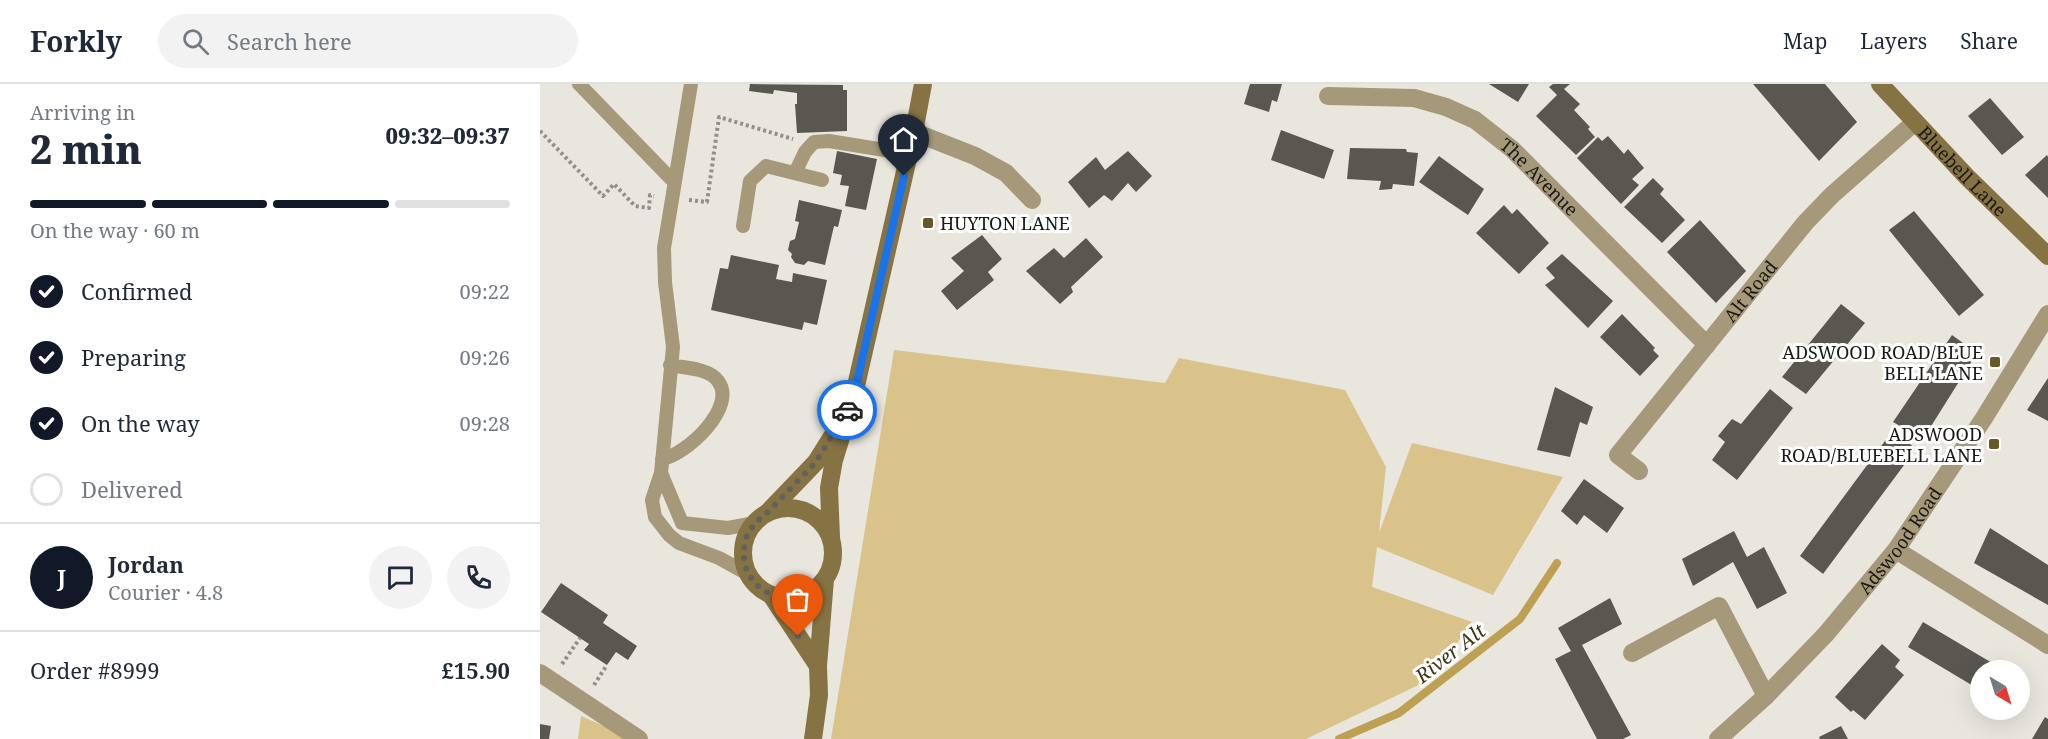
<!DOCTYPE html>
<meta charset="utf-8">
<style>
:root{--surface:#fff;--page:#f2f2f3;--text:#1f2937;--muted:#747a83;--line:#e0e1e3;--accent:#111827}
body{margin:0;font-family:"Noto Serif",serif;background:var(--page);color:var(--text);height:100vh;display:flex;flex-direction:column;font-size:22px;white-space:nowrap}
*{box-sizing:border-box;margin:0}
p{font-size:20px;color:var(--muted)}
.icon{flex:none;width:33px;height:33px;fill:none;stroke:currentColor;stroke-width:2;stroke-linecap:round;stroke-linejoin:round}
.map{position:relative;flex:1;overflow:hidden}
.drawer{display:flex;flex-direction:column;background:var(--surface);width:540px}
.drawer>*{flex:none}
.needle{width:39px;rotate:142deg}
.fabs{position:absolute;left:1430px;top:576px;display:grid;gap:12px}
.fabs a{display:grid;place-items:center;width:60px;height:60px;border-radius:50%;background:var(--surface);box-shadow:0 6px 24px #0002;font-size:30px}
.pin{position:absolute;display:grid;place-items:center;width:51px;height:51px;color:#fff;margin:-62px -26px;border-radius:50% 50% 50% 0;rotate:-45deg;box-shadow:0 0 6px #0007}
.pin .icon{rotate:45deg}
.courier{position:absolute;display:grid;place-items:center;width:60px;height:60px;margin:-30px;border:4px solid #1a73e8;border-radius:50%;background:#fff;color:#222;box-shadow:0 2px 8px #0007}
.head em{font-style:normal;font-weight:800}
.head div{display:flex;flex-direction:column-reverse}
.head{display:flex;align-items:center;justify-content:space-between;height:102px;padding:0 30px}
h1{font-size:39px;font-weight:800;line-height:45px}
.bar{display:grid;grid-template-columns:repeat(4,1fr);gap:9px 6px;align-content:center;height:72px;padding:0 30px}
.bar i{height:8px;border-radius:4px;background:var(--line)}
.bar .on{background:var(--accent)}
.bar p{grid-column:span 4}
.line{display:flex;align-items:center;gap:15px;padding:0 30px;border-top:2px solid var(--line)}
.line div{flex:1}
.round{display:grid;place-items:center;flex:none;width:63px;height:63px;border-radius:32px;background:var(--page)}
ol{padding:0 30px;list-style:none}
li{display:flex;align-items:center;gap:18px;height:66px}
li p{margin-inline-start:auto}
li .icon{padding:6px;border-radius:50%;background:var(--accent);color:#fff;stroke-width:4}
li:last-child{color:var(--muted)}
li i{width:33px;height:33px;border:3px solid var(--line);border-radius:50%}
header{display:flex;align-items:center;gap:36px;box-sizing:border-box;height:84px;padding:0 30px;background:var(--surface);border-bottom:2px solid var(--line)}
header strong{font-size:28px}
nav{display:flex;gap:33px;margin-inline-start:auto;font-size:21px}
.search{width:420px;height:54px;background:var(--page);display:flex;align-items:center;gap:15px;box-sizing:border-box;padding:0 21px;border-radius:33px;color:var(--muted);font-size:22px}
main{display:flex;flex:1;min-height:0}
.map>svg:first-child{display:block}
.green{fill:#dac38a}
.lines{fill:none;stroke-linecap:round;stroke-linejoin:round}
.stream{stroke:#bda052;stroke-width:8}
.building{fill:#595750}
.path{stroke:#918f89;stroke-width:4;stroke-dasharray:3 3;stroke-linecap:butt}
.lane{stroke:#a59979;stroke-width:14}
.street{stroke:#a59979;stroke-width:18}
.secondary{stroke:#867343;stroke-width:18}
.done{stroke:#62615c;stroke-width:6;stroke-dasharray:0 10.8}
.route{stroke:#1a73e8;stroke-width:8}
.poi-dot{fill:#695725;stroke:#fff;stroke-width:2}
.labels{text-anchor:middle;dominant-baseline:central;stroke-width:6;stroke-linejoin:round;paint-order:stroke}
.street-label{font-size:18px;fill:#1a1916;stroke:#fff}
.poi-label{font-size:18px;fill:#1a1916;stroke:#fff;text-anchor:end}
.water-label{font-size:20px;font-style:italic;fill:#423513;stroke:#fff}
</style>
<header>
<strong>Forkly</strong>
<div class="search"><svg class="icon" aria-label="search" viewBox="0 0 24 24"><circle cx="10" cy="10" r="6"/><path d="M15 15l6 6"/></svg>Search here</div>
<nav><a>Map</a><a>Layers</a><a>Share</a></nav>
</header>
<main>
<section class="drawer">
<div class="head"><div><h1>2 min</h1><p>Arriving in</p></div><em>09:32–09:37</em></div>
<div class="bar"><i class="on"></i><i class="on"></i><i class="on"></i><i></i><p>On the way · 60 m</p></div>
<ol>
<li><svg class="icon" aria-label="check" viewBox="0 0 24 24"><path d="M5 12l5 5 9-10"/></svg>Confirmed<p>09:22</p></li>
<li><svg class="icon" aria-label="check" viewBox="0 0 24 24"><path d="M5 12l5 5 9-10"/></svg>Preparing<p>09:26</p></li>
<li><svg class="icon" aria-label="check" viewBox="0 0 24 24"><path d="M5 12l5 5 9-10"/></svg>On the way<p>09:28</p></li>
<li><i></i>Delivered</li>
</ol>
<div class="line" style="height:108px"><b class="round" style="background:var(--accent);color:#fff">J</b><div><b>Jordan</b><p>Courier · 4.8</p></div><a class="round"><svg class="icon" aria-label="chat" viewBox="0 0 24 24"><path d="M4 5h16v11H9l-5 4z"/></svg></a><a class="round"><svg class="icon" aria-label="phone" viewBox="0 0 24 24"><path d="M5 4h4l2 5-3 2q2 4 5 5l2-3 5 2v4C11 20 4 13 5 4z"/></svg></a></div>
<div class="line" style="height:78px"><div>Order #8999</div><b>£15.90</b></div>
</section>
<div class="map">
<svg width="1508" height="655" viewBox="0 0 1508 655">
<rect width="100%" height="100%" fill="#e9e6de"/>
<path class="green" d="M354,266L625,299L639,274L805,306L846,383L839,449L872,359L1023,393L953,511L837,463L832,503L932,538L891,595L766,655H291Z
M41,632L93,655H38Z"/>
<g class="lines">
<path class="stream" d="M799,655L859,629L980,535L1017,479"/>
</g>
<path class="building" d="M210,0L303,1V6H307V47L257,49L255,20H257V9L234,6L233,10L209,7Z
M710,0H742L737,18L732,16L729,28L704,20Z
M949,0H989L978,18Z
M1013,0H1030L1024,5L1040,20L1034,26L1050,43L1048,45L1055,53L1036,71L996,32L1017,11L1009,3Z
M1213,0H1285L1317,38L1279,77Z
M1450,14L1484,53L1462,71L1428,32Z
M741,46L794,66L784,95L731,76Z
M1068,52L1084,70L1088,65L1104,84L1092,95L1099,101L1081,120L1037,74L1058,53L1062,57Z
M810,64L866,65L867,68L878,69L874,102L853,100L852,105L839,106L841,97L807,95Z
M297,67L337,75L326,126L305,122L309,102L300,101L302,91L293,89Z
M588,67L612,92L596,108L588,99L572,117L564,111L549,124L528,98L556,73L565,86Z
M1507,71L1508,73V114L1485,91Z
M899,72L944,105L928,131L879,98Z
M1113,94L1124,105L1120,110L1145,136L1122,159L1084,123Z
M259,116L302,126L298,143L294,142L285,181L268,177L264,181L255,179L251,173L252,170L248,166L250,157L255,155L259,138L255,137Z
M964,121L972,130L977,125L1009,159L979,190L936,149Z
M1374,127L1444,211L1419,232L1349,146Z
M1160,136L1206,187L1176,219L1127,168Z
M442,151L462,175L448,188L454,196L417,226L401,207L424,187L411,174Z
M546,154L563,173L531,203L533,208L520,220L486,187L514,164L524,174Z
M1022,170L1073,217L1048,244L1005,201L1015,194L1006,184Z
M191,171L239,181L236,195L252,198L253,189L287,196L277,241L264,238L262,246L171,226L180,184L188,185Z
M1301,220L1325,239L1266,310L1242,293Z
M1082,230L1115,264L1113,266L1119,272L1100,292L1060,253Z
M1412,251L1437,269L1383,355L1353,338Z
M1508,294V337L1487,326Z
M1015,303L1053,323L1047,341L1040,338L1030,373L997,366Z
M1230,305L1253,324L1197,396L1172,376L1185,358L1178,352L1192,335L1201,340Z
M1353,346L1376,365L1283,490L1260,472Z
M1044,395L1084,424L1067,449L1044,431L1037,441L1021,427Z
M1450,444L1508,481V521L1434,479Z
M1194,447L1207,473L1224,463L1247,509L1217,525L1193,478L1153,502L1142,475Z
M21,499L68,531L63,539L97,562L88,576L76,568L67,581L44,566L49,560L1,528Z
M1070,514L1082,540L1042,561L1091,651L1083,655H1057L1015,575L1031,567L1018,544Z
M1383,538L1464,586H1440V606L1368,563Z
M1342,560L1360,576L1355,583L1364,591L1325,636L1313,626L1311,628L1295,613Z
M1505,633L1508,635V655H1492Z
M0,640L11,642L9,655H0Z
M1301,642L1308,655H1280L1279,653Z"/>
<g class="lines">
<path class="path" d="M0,47L63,112L74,100L95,122L109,124L110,111L114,112
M149,116L167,118L179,33L253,55
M22,580L40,554
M54,601L67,581"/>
<path class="lane" d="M39,0L134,98
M151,0L124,164L125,198L133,263L121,389L112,416L115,433L129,451L139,459L179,474L208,490
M255,89L265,68L274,58L289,57L369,70
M203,142L210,97L226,82L282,96
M122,375C146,371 198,323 178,297C169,284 144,284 130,281
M121,389L142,439L188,444L215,439"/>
<g class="street">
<path id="s1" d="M788,12L874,14L906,23L935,36L972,65L1167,261"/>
<path d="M374,48L435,72L466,89L492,116"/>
<path id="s2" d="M1099,387L1078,371L1265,139L1292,111L1375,38"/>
<path d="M1356,466L1508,561"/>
<path d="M1092,569L1179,522L1226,612"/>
<path d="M0,589L99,655"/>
<path id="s3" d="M1178,655L1226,612L1286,550L1356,466L1444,334L1508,230"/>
</g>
<g class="secondary">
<path id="s4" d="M1340,0L1427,93L1508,172"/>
<circle cx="248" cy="469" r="45"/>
<path d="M228,428L276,378L296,346"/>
<path d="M291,453L289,404L294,376L313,315L374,48L383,0"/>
<path d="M231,511L278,582"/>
<path d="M273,655L279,611L278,582L285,495"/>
</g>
</g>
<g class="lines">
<path class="done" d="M258,552L231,511L218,502L208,490L204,477V464L207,451L215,439L227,429L276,378L307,326"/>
<path class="route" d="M307,326L313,315L364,92"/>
</g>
<g class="poi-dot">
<rect x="382" y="133" width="12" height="12" rx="3"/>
<rect x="1449" y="272" width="12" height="12" rx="3"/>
<rect x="1448" y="354" width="12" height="12" rx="3"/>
</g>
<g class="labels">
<g class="street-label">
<text stroke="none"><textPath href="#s4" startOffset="120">Bluebell Lane</textPath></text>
<text stroke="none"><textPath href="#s1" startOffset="237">The Avenue</textPath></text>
<text stroke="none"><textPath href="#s2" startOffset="237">Alt Road</textPath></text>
<text stroke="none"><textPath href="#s3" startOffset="270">Adswood Road</textPath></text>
</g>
<g class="poi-label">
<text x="400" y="139" text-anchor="start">HUYTON LANE</text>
<text x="1443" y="268">ADSWOOD ROAD/BLUE<tspan x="1443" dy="21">BELL LANE</tspan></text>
<text x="1442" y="350">ADSWOOD<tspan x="1442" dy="21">ROAD/BLUEBELL LANE</tspan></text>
</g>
<g class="water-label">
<text transform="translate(910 569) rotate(-38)">River Alt</text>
</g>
</g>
</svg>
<div class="fabs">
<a><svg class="needle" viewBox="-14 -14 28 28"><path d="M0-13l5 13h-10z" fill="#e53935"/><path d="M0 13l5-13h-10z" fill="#747a83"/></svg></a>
</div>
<div class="pin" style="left:258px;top:552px;background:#ea580c"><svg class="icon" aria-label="bag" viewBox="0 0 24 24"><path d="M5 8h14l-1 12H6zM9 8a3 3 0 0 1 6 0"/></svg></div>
<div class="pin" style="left:364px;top:92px;background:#1f2937"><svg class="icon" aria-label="home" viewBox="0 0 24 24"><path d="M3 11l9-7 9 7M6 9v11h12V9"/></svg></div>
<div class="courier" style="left:307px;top:326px"><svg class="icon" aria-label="car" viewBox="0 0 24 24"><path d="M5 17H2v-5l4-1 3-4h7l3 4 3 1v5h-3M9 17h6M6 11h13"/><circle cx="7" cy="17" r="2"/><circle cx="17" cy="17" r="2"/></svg></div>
</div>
</main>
